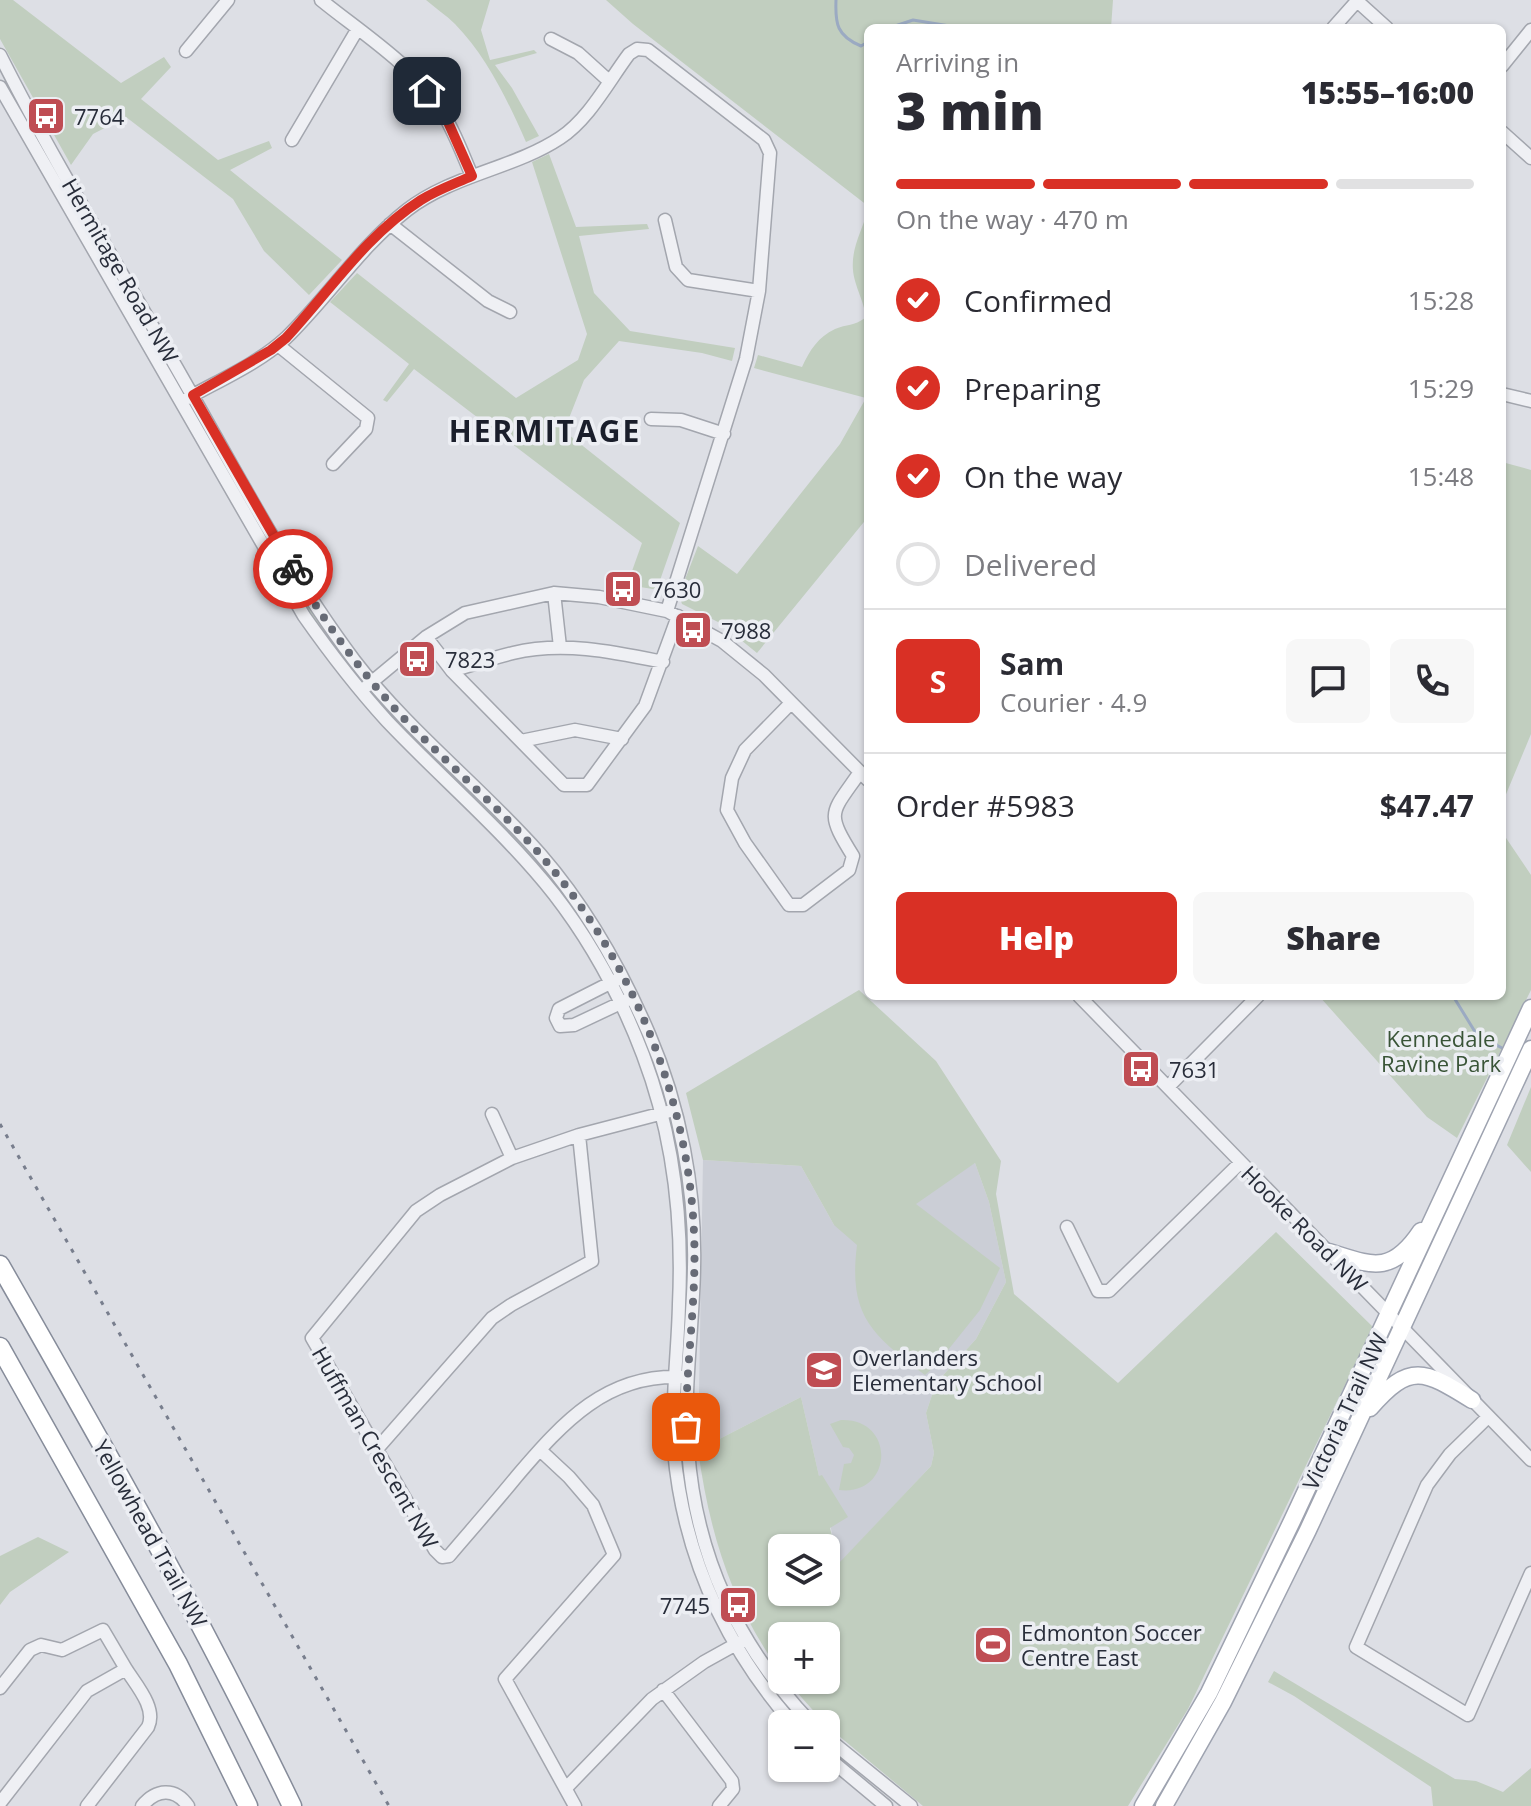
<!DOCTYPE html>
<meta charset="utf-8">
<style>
:root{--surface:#fff;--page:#f7f7f7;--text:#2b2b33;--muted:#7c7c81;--line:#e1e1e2;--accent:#d93025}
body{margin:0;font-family:"Open Sans",sans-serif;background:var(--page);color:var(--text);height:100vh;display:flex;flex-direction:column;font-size:30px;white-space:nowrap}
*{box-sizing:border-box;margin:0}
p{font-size:26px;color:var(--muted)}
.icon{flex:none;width:44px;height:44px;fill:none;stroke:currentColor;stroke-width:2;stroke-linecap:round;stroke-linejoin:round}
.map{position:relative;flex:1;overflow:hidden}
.side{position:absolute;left:864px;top:24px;width:642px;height:976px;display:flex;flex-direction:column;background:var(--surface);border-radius:12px;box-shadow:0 2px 6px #0004}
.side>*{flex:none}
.controls{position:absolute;left:768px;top:1534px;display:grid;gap:16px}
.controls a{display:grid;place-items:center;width:72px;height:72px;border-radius:12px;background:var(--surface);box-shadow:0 2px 6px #0004;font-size:40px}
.pin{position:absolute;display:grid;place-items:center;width:68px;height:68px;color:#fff;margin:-34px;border-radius:16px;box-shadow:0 4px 12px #0006}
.courier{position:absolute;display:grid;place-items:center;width:80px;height:80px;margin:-40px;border:6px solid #d93025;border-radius:50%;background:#fff;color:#222;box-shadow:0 2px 10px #0007}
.summary em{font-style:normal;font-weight:800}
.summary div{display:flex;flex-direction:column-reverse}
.summary{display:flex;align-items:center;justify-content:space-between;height:136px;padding:0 32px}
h1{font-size:52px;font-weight:800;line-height:60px}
.bar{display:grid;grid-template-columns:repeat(4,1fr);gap:12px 8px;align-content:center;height:96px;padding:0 32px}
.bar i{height:10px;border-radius:6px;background:var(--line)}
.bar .active{background:var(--accent)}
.bar p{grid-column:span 4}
.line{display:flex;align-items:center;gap:20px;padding:0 32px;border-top:2px solid var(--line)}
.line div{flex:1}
.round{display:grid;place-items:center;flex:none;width:84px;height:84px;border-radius:12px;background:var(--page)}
ol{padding:0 32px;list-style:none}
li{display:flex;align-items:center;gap:24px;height:88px}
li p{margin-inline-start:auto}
li .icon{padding:8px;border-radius:50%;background:var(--accent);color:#fff;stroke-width:4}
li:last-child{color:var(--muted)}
li i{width:44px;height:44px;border:4px solid var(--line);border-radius:50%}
.action{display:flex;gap:16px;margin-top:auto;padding:16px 32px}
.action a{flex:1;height:92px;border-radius:12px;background:var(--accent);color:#fff;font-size:32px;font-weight:800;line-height:92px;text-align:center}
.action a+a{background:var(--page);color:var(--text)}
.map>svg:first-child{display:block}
.built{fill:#cbced6}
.green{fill:#c1cebf;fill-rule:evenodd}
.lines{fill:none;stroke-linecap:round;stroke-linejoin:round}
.stream{stroke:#9baac2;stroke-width:3}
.minor-casing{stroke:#a3a6ae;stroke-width:15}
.major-casing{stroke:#9ea3b0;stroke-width:19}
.highway-casing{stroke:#868c9a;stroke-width:21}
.minor{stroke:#eff0f4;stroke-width:12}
.major{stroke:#fff;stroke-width:16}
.highway{stroke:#fff;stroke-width:18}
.rail{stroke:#787e8d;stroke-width:3;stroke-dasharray:4 8;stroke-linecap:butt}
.done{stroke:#676b76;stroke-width:8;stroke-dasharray:0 14.4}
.route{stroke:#d93025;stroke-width:10}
.labels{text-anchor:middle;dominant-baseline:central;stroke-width:7;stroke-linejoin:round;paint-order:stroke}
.poi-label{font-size:22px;fill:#282d3a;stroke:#eceef3;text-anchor:start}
.street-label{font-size:22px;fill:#282d3a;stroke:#eceef3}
.park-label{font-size:22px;fill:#395437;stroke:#eceef3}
.district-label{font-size:30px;font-weight:bold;letter-spacing:2px;fill:#1a1e2b;stroke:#eceef3}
</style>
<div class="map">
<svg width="1531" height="1806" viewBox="0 0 1531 1806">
<rect width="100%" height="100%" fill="#dddfe5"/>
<path class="built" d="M703,1160L801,1166L834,1225L975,1163L989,1202L1006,1282L976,1339L936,1383L926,1413L934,1453L931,1466L839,1564L801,1397L698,1450Z"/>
<path class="green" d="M0,0H13L121,83L164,57L171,67L141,99L218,160L269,141L272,148L230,170L342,260L309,295L264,251L233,199L126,117L93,134L71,165L0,39Z
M426,0H490L481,30L490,60L534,50L537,53L495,65L512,88L539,136L526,142C508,101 487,57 455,24C446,15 435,8 426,0Z
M606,0H1113L1111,28H868V206L633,24Z
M549,154L576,227L647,224L649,229L579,236L594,293L630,331L735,348L732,361L702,353L619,341L584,380L564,431L680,523L658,586L653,589L627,585L642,543L414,369L387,402L383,400L409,364L330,302L357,273L516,398L578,360L587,334L532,162Z
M868,210V517L757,653L720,623L682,604L679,595L698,546L737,574L840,444L866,398L754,368L758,355L802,367C810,350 818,337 835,329C847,324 854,326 865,318C867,307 854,286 853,270C851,248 862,231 868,210Z
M196,409L357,671L354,673L349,669L305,608L192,411Z
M1502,462L1531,470V734L1502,804Z
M380,698L530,849L544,867L541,870L381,708L377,701Z
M1502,832L1531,875V990L1457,1138L1427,1117L1319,996H1502Z
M859,990L936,1061L1001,1161L996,1194L1014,1294L1118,1383L1276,1232L1373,1327L1188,1709L1128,1806H923L827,1726L786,1680H826V1636H782V1674C731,1604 710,1535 698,1450L801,1397L819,1476L822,1475L848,1517L830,1528L839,1563L931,1466L934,1453L926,1413L936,1383L976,1339L1006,1282L989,1202L975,1163L916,1204L1000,1268L980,1310L936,1365L925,1375C872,1335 848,1316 857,1245L834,1225L801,1166L703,1160L686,1093ZM782,1548H826V1592H782Z
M1531,1087V1172L1507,1145Z
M841,1420C897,1418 893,1497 839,1490L844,1464L851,1463L854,1455L849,1448L843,1447L830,1424Z
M38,1537L69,1552L10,1592L0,1605V1556Z
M1274,1671L1455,1779L1476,1781L1503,1792L1531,1768V1806H1433L1431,1787L1294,1696L1268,1682Z"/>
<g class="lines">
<path class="stream" d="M836,0C835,24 837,36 861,46L868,42
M889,28L913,20L962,28
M1502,572V590
M1453,996L1477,1035L1504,1049"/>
<g class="minor-casing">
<path id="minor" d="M321,0C359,31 414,66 440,108C454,130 462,153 472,176
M1356,0L1387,28
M1333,28L1357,1
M551,39L578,53L609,81
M186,51L228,0
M0,55C53,161 116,262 175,365C232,464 285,568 354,660C409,732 481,787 540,854C587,908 621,969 649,1034C680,1106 696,1190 694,1268C693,1329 683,1390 688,1450C696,1558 738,1646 812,1724
M1502,66L1531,30
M0,87L304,616C330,653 357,688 387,721C442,779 504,831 554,894C592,943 621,997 643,1055C673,1134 683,1220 679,1304C678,1352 671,1402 674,1450C683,1554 725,1646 793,1724
M1502,132L1531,158
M292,140L357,30
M665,220L676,267L688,280L759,291
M390,224L488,301L510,312
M278,345L368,418L366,429L333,464
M1502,394L1531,401
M188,398C220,380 259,363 286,338C328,297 360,247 407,210C452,175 515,168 560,138C589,119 608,82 629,54L637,49L648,50L764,140L770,153L759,291L746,359L667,611
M651,419L681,420L724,434
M554,593L560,647
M426,637L452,671L564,785H587L645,706L678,616
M452,671C472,665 492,658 513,653C563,641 614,652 663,662
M367,686L426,637L465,613L554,593L599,597L667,611L722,641L764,675L868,780
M791,703L745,750L732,778L727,810L745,843L789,905H803L849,870L853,856C825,811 831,814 860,772
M521,741L575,730L622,739
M616,980L559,1009L556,1018L560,1026L574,1025L627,1000
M1079,996L1531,1460
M1168,1087L1258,996
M667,1112L579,1135L512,1158L440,1195L416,1211L312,1338L435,1550L442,1557L449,1556C472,1529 495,1503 517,1476C563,1422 607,1373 684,1377
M492,1114L512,1158
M1067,1227L1098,1291H1109L1240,1163
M1488,1417L1450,1454L1427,1485L1356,1647L1468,1715L1531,1573
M377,1449L492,1318L511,1305L592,1261L579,1135
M540,1450L569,1477L593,1505L614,1555L505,1679L575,1806
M0,1688L30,1650L41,1645L62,1650L103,1630L126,1669L87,1691L0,1803
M663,1690L732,1781L733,1789L719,1806
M826,1737L911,1806
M826,1756L886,1806
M566,1788L652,1699L704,1662L740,1642
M87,1806L148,1727C157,1708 136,1685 126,1669
M142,1806C156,1789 175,1787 188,1806"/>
</g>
<g class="major-casing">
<path id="major" d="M1329,1252C1371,1265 1391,1276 1421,1231
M1370,1408C1410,1362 1424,1370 1472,1400
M1143,1806L1209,1693L1292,1521L1531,1008
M1164,1806L1223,1702L1308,1530L1531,1049"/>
</g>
<g class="highway-casing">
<path id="highway" d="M0,1265C102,1443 203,1621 292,1806
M0,1347L178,1664L248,1806"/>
</g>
<use href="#minor" class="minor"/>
<use href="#major" class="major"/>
<use href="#highway" class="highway"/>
<path class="rail" d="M0,1124L389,1806"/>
</g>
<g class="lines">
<path class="done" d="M293,569C323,619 357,667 397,711C438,755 485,795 526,839C624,943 688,1089 694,1233C697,1298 686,1362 686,1427"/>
<path class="route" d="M293,569L193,395L271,350L286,338C329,292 366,235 421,200C437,190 454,184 472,176L448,122L427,91"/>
</g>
<defs>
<g id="bus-square" transform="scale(2)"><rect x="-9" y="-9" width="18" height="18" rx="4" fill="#bf4d53" stroke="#eceef3"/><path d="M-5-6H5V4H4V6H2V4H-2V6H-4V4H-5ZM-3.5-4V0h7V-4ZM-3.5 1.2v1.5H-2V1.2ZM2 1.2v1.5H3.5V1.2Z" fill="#fff"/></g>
<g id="school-square" transform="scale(2)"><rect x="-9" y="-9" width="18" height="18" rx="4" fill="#bf4d53" stroke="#eceef3"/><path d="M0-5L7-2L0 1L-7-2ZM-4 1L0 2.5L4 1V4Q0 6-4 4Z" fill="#fff"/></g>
<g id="stadium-square" transform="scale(2)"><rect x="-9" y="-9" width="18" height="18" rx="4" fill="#bf4d53" stroke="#eceef3"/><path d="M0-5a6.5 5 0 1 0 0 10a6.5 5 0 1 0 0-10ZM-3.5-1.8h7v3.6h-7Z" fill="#fff"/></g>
</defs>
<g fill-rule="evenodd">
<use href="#bus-square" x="46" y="116"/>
<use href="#bus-square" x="623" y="589"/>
<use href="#bus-square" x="693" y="630"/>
<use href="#bus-square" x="417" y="659"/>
<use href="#bus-square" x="1141" y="1069"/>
<use href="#school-square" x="824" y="1370"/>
<use href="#bus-square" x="738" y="1605"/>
<use href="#stadium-square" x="993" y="1645"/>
</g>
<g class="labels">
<g class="poi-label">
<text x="74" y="116">7764</text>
<text x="651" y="589">7630</text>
<text x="721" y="630">7988</text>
<text x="445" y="659">7823</text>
<text x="1169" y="1069">7631</text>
<text x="852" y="1357">Overlanders<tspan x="852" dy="25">Elementary School</tspan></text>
<text x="710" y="1605" text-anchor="end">7745</text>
<text x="1021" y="1632">Edmonton Soccer<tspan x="1021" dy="25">Centre East</tspan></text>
</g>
<g class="street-label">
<text transform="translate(121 270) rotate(60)">Hermitage Road NW</text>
<text transform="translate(1305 1228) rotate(45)">Hooke Road NW</text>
<text transform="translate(1344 1411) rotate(-65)">Victoria Trail NW</text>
<text transform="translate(376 1447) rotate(60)">Huffman Crescent NW</text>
<text transform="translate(151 1533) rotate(61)">Yellowhead Trail NW</text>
</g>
<g class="park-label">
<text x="1441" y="1038">Kennedale<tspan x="1441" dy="25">Ravine Park</tspan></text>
</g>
<g class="district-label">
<text x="545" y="430">HERMITAGE</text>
</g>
</g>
</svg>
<div class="controls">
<a><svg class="icon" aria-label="layers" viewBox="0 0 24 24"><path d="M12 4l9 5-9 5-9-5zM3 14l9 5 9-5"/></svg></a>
<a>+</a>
<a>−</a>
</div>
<div class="pin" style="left:686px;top:1427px;background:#ea580c"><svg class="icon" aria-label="bag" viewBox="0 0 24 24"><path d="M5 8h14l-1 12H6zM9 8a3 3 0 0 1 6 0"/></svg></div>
<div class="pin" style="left:427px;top:91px;background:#1f2937"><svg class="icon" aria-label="home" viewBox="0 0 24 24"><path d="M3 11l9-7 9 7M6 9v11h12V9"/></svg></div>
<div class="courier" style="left:293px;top:569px"><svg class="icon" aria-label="bike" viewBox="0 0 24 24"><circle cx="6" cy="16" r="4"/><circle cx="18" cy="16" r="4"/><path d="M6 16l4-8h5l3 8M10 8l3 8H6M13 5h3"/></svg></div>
<section class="side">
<div class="summary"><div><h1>3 min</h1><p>Arriving in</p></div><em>15:55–16:00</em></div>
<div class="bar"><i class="active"></i><i class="active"></i><i class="active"></i><i></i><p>On the way · 470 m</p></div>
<ol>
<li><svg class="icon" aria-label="check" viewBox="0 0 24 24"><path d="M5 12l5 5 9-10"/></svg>Confirmed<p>15:28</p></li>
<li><svg class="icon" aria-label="check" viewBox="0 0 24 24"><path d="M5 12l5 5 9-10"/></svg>Preparing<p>15:29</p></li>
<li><svg class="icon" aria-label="check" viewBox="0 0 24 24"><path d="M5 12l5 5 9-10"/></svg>On the way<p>15:48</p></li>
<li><i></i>Delivered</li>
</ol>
<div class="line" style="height:144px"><b class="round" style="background:var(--accent);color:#fff">S</b><div><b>Sam</b><p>Courier · 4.9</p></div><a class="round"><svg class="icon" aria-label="chat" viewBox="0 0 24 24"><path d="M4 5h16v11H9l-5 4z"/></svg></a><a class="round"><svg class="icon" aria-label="phone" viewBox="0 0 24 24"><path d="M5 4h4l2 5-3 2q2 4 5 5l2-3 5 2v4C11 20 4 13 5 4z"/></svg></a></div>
<div class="line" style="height:104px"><div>Order #5983</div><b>$47.47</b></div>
<div class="action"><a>Help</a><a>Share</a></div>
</section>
</div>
